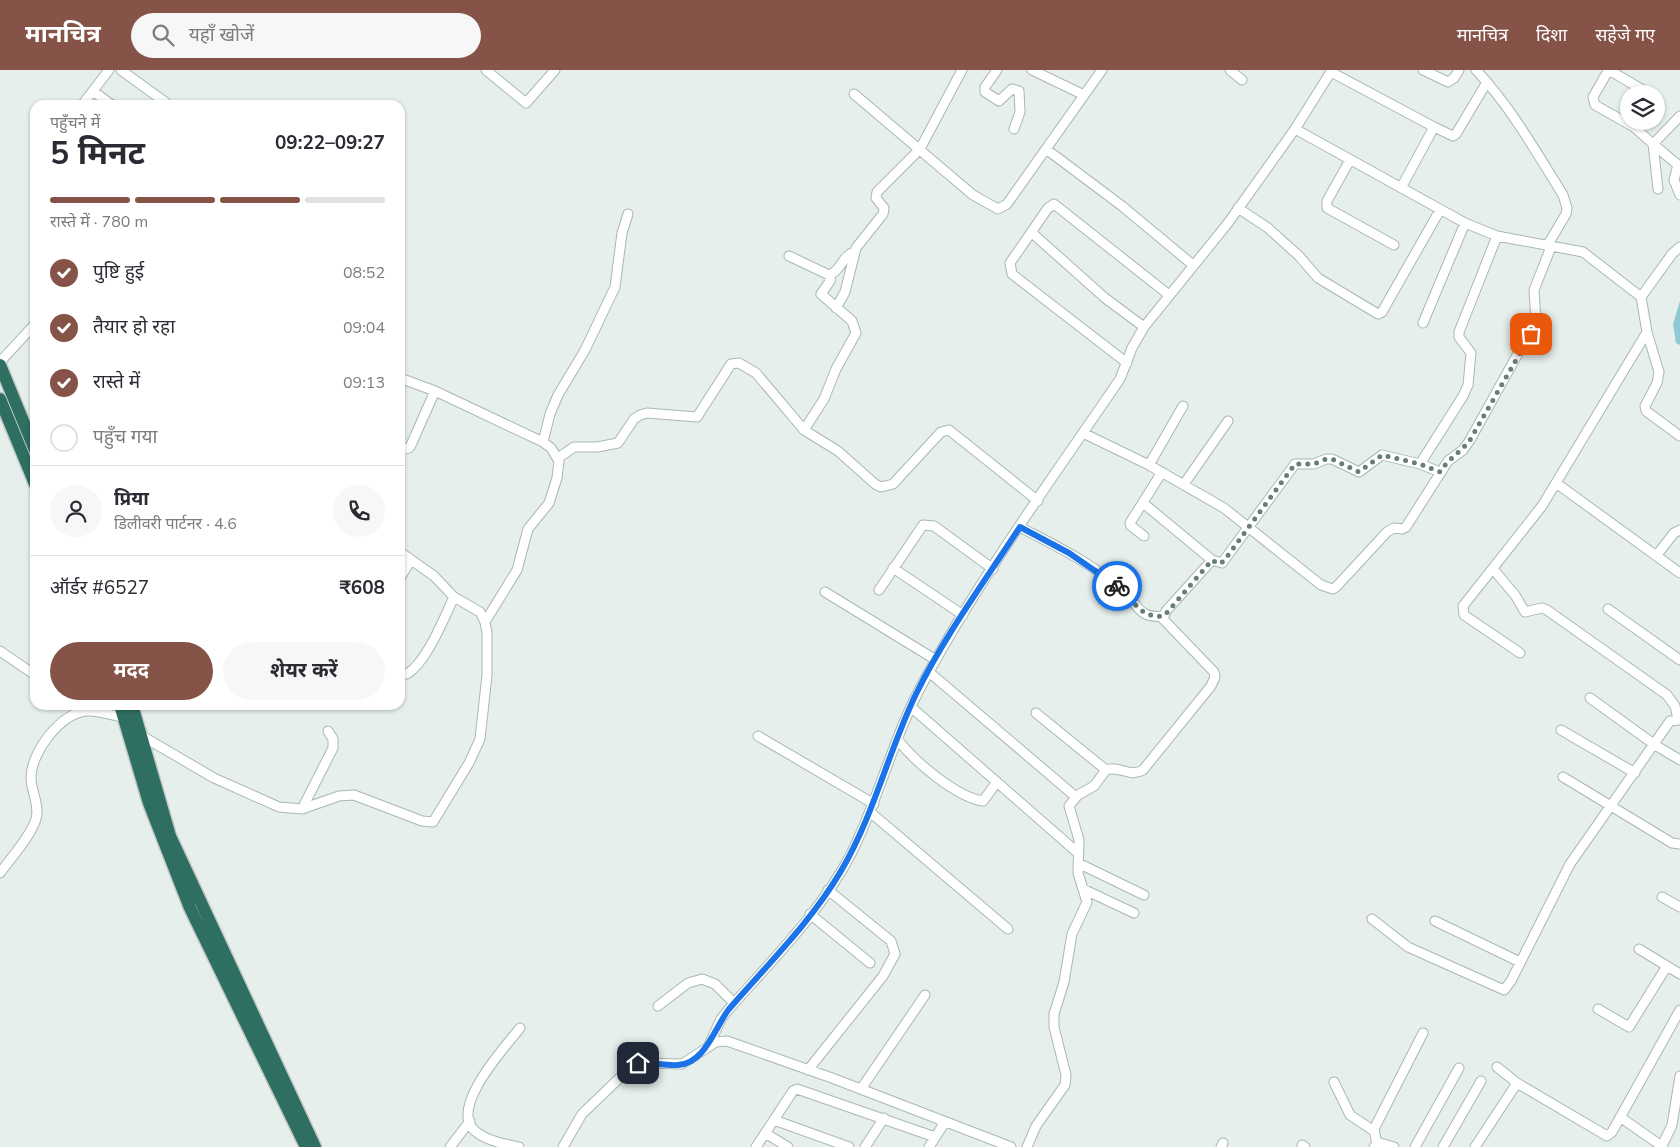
<!DOCTYPE html>
<html lang="hi">
<meta charset="utf-8">
<style>
:root{--surface:#fff;--page:#f7f7f7;--text:#2b2b33;--muted:#7c7c81;--line:#e1e1e2;--accent:#855347}
body{margin:0;font-family:"Nunito Sans","Noto Sans Devanagari",sans-serif;background:var(--page);color:var(--text);height:100vh;display:flex;flex-direction:column;font-size:19px;white-space:nowrap}
*{box-sizing:border-box;margin:0}
p{font-size:16px;color:var(--muted)}
.icon{flex:none;width:28px;height:28px;fill:none;stroke:currentColor;stroke-width:2;stroke-linecap:round;stroke-linejoin:round}
.map{position:relative;flex:1;overflow:hidden}
.details{position:absolute;left:30px;top:30px;width:375px;height:610px;display:flex;flex-direction:column;background:var(--surface);border-radius:15px;box-shadow:0 1px 4px #0004}
.details>*{flex:none}
.buttons{position:absolute;left:1620px;top:15px;display:grid;gap:10px}
.buttons a{display:grid;place-items:center;width:45px;height:45px;border-radius:50%;background:var(--surface);box-shadow:0 1px 4px #0004;font-size:25px}
.pin{position:absolute;display:grid;place-items:center;width:42px;height:42px;color:#fff;margin:-21px;border-radius:10px;box-shadow:0 2px 8px #0006}
.courier{position:absolute;display:grid;place-items:center;width:50px;height:50px;margin:-25px;border:4px solid #1a73e8;border-radius:50%;background:#fff;color:#222;box-shadow:0 1px 6px #0007}
.overview em{font-style:normal;font-weight:700}
.overview div{display:flex;flex-direction:column-reverse}
.overview{display:flex;align-items:center;justify-content:space-between;height:85px;padding:0 20px}
h1{font-size:32px;font-weight:700;line-height:38px}
.bar{display:grid;grid-template-columns:repeat(4,1fr);gap:8px 5px;align-content:center;height:60px;padding:0 20px}
.bar i{height:6px;border-radius:4px;background:var(--line)}
.bar .selected{background:var(--accent)}
.bar p{grid-column:span 4}
.line{display:flex;align-items:center;gap:12px;padding:0 20px;border-top:1px solid var(--line)}
.line div{flex:1}
.round{display:grid;place-items:center;flex:none;width:52px;height:52px;border-radius:26px;background:var(--page)}
ol{padding:0 20px;list-style:none}
li{display:flex;align-items:center;gap:15px;height:55px}
li p{margin-inline-start:auto}
li .icon{padding:5px;border-radius:50%;background:var(--accent);color:#fff;stroke-width:4}
li:last-child{color:var(--muted)}
li i{width:28px;height:28px;border:2px solid var(--line);border-radius:50%}
.button{display:flex;gap:10px;margin-top:auto;padding:10px 20px}
.button a{flex:1;height:58px;border-radius:30px;background:var(--accent);color:#fff;font-size:20px;font-weight:700;line-height:58px;text-align:center}
.button a+a{background:var(--page);color:var(--text)}
header{display:flex;align-items:center;gap:30px;box-sizing:border-box;height:70px;padding:0 25px;background:var(--accent);color:#fff}
header strong{font-size:24px}
nav{display:flex;gap:28px;margin-inline-start:auto;font-size:18px}
.search{width:350px;height:45px;background:var(--page);display:flex;align-items:center;gap:12px;box-sizing:border-box;padding:0 18px;border-radius:28px;color:var(--muted);font-size:19px}
.map>svg:first-child{display:block}
.water{fill:#8ec9d4}
.lines{fill:none;stroke-linecap:round;stroke-linejoin:round}
.minor-casing{stroke:#a8b8b2;stroke-width:11}
.highway-casing{stroke:#c2cac8;stroke-width:15}
.minor{stroke:#fff;stroke-width:9}
.highway{stroke:#2f6f62;stroke-width:12}
.done{stroke:#687f78;stroke-width:5;stroke-dasharray:0 9}
.route{stroke:#1a73e8;stroke-width:6}
</style>
<header>
<strong>मानचित्र</strong>
<div class="search"><svg class="icon" aria-label="search" viewBox="0 0 24 24"><circle cx="10" cy="10" r="6"/><path d="M15 15l6 6"/></svg>यहाँ खोजें</div>
<nav><a>मानचित्र</a><a>दिशा</a><a>सहेजे गए</a></nav>
</header>
<div class="map">
<svg width="1680" height="1077" viewBox="0 0 1680 1077">
<rect width="100%" height="100%" fill="#e6efeb"/>
<path class="water" d="M1680,231V275L1676,273L1673,254Z"/>
<g class="lines">
<g class="minor-casing">
<path id="minor" d="M121,0L165,32
M486,0L526,33L555,0
M997,0L985,17V22L999,31L1012,19L1019,21L1020,42L1014,59
M1032,0L1084,25
M1230,0L1242,10
M1423,0L1448,12L1454,8L1459,0
M1476,0C1511,37 1536,82 1563,125L1567,138L1566,144L1547,176
M1609,0L1648,23
M1608,1L1593,27L1595,35L1634,57L1653,74L1680,46
M1331,2L1434,57L1401,118
M93,21L112,35
M854,24L973,125L998,139L1007,134L1102,0
M82,35L109,0
M1434,57L1453,66L1456,64L1487,12
M1295,59L1465,153L1497,166L1583,182L1641,227L1647,262L1659,302L1657,313L1645,336L1646,341L1680,366
M1653,74L1678,95L1674,110L1680,125
M1653,74L1658,119
M1046,79L1122,136L1193,195
M1350,90L1327,131V138L1394,175
M1238,138L1268,158L1299,186L1318,208L1378,244L1382,242L1440,140
M1031,162L1105,228L1144,257
M789,186L829,205C841,201 842,186 854,182
M1641,227L1672,184L1680,177
M836,238L845,222L856,178L883,144L884,138L876,128L877,122L920,79L962,0
M1423,253L1465,153
M0,292L35,254
M1127,293L1012,204L1010,193L1048,138L1054,134L1169,225
M400,308L435,321L543,372L550,344L558,325L585,280L615,217L622,163L628,144
M804,360L824,329L836,299L856,263L852,251L821,224L830,211L831,204
M1083,363L1149,395L1224,438L1321,515L1333,519L1336,517L1387,462L1394,458L1402,459L1406,457L1448,391L1463,380L1470,370L1536,251L1534,220L1551,177
M400,380L409,378L411,375L435,321
M558,388L574,377H597L618,373L634,349L640,345L647,343L697,347L731,294L739,293L756,303L804,360L838,381L875,414L881,417L893,414L941,362L949,360L1038,431
M1420,394L1463,326L1468,315L1471,283L1459,267V262L1497,166
M1149,395L1183,336
M1556,413L1680,503
M1184,414L1228,351
M1143,433L1212,490L1222,493L1295,394H1314L1326,389H1332L1359,402L1382,385L1420,394L1440,402
M1020,457C1056,476 1094,494 1124,522C1139,535 1138,549 1164,546
M1144,466L1131,456L1130,453L1162,402
M1656,486L1674,463L1680,460
M893,498L963,545
M1493,499L1515,525L1525,542L1542,538L1547,540L1667,625L1675,636L1678,649
M400,508L411,490
M879,520L923,455L934,456L993,499
M825,522L936,590
M1608,539L1680,590
M485,552L517,500L528,459L549,433L557,408L559,391L551,378L543,372
M0,581L35,605
M1520,583L1464,545L1463,536L1542,436L1647,262
M929,602L1076,727
M400,603L407,604C427,592 444,548 454,527
M1590,628L1655,675L1680,690
M911,637L1078,783
M1036,643L1106,700
M1561,660L1635,703
M142,666L214,708L279,737L302,739L339,726L354,725L422,751L433,752L469,693L480,669L487,605V563L485,552L480,542L454,527L434,506L400,482
M758,666L874,734
M898,670C914,691 956,727 983,731L997,712
M1563,707L1672,773L1680,774
M302,739L333,678V669L328,661
M870,742L1008,859
M1078,793L1144,825
M0,803C10,789 31,766 36,749C40,735 31,721 31,708C31,682 60,644 86,641C99,640 112,645 124,648
M1083,819L1134,843
M1662,827L1680,837
M810,844L870,893
M1372,849L1408,877L1504,920L1511,911L1570,794L1670,651L1680,650
M1435,851L1520,892
M1639,879L1680,904
M658,936L688,913L702,909L715,914L734,933
M1598,939L1629,957L1667,896
M708,977L721,949L729,939C772,890 822,841 852,782C880,726 894,664 925,609C982,505 1053,407 1120,309L1132,278L1144,257L1228,153L1295,59L1332,0
M1497,997L1517,1013L1607,1066L1612,1062L1680,940
M808,1000L883,906L895,884L891,871L828,820
M1334,1012L1350,1045L1374,1061
M861,1019L925,925
M1620,1047L1663,1077
M774,1050L849,1077
M765,1063L788,1077
M1302,1075L1305,1077
M1377,1075L1374,1059L1423,963
M1662,1076L1672,1055L1680,1006
M450,1077L470,1051
M519,1077C504,1074 487,1071 475,1061C448,1038 506,976 520,958
M563,1077L582,1044L632,996L644,993L682,994L716,972L727,971L832,1008L1011,1077
M756,1077L793,1021L797,1019L935,1067
M865,1077L884,1048
M929,1077L945,1052
M1027,1077L1036,1056L1065,1015L1066,1005L1054,957V944L1064,912L1072,864L1087,832L1078,803L1079,770L1069,736L1078,725L1094,716L1106,700C1120,695 1129,708 1143,700L1211,616L1215,607L1214,602L1163,549L1166,541L1212,490
M1221,1077L1223,1073
M1374,1077L1380,1073L1394,1077
M1415,1077L1459,998
M1443,1077L1481,1011
M1475,1077L1517,1013"/>
</g>
<g class="highway-casing">
<path id="highway" d="M0,295L35,380
M0,329L35,414
M120,635L149,733L190,838L306,1077
M132,635L170,766L315,1077"/>
</g>
<use href="#minor" class="minor"/>
<use href="#highway" class="highway"/>
</g>
<g class="lines">
<path class="done" d="M1117,516C1133,528 1139,549 1164,546L1212,490L1219,494L1224,491L1295,394H1314L1326,389H1332L1359,402L1382,385L1420,394L1440,402C1448,389 1461,382 1470,370L1531,264"/>
<path class="route" d="M638,993C652,992 665,996 678,995C705,994 715,957 729,939C767,895 811,852 841,801C874,745 888,682 916,624C945,565 985,511 1020,457L1069,483L1117,516"/>
</g>
</svg>
<div class="buttons">
<a><svg class="icon" aria-label="layers" viewBox="0 0 24 24"><path d="M12 4l9 5-9 5-9-5zM3 14l9 5 9-5"/></svg></a>
</div>
<div class="pin" style="left:1531px;top:264px;background:#ea580c"><svg class="icon" aria-label="bag" viewBox="0 0 24 24"><path d="M5 8h14l-1 12H6zM9 8a3 3 0 0 1 6 0"/></svg></div>
<div class="pin" style="left:638px;top:993px;background:#1f2937"><svg class="icon" aria-label="home" viewBox="0 0 24 24"><path d="M3 11l9-7 9 7M6 9v11h12V9"/></svg></div>
<div class="courier" style="left:1117px;top:516px"><svg class="icon" aria-label="bike" viewBox="0 0 24 24"><circle cx="6" cy="16" r="4"/><circle cx="18" cy="16" r="4"/><path d="M6 16l4-8h5l3 8M10 8l3 8H6M13 5h3"/></svg></div>
<section class="details">
<div class="overview"><div><h1>5 मिनट</h1><p>पहुँचने में</p></div><em>09:22–09:27</em></div>
<div class="bar"><i class="selected"></i><i class="selected"></i><i class="selected"></i><i></i><p>रास्ते में · 780 m</p></div>
<ol>
<li><svg class="icon" aria-label="check" viewBox="0 0 24 24"><path d="M5 12l5 5 9-10"/></svg>पुष्टि हुई<p>08:52</p></li>
<li><svg class="icon" aria-label="check" viewBox="0 0 24 24"><path d="M5 12l5 5 9-10"/></svg>तैयार हो रहा<p>09:04</p></li>
<li><svg class="icon" aria-label="check" viewBox="0 0 24 24"><path d="M5 12l5 5 9-10"/></svg>रास्ते में<p>09:13</p></li>
<li><i></i>पहुँच गया</li>
</ol>
<div class="line" style="height:90px"><a class="round"><svg class="icon" aria-label="person" viewBox="0 0 24 24"><circle cx="12" cy="8" r="4"/><path d="M4 21q1-7 8-7t8 7"/></svg></a><div><b>प्रिया</b><p>डिलीवरी पार्टनर · 4.6</p></div><a class="round"><svg class="icon" aria-label="phone" viewBox="0 0 24 24"><path d="M5 4h4l2 5-3 2q2 4 5 5l2-3 5 2v4C11 20 4 13 5 4z"/></svg></a></div>
<div class="line" style="height:65px"><div>ऑर्डर #6527</div><b>₹608</b></div>
<div class="button"><a>मदद</a><a>शेयर करें</a></div>
</section>
</div>
